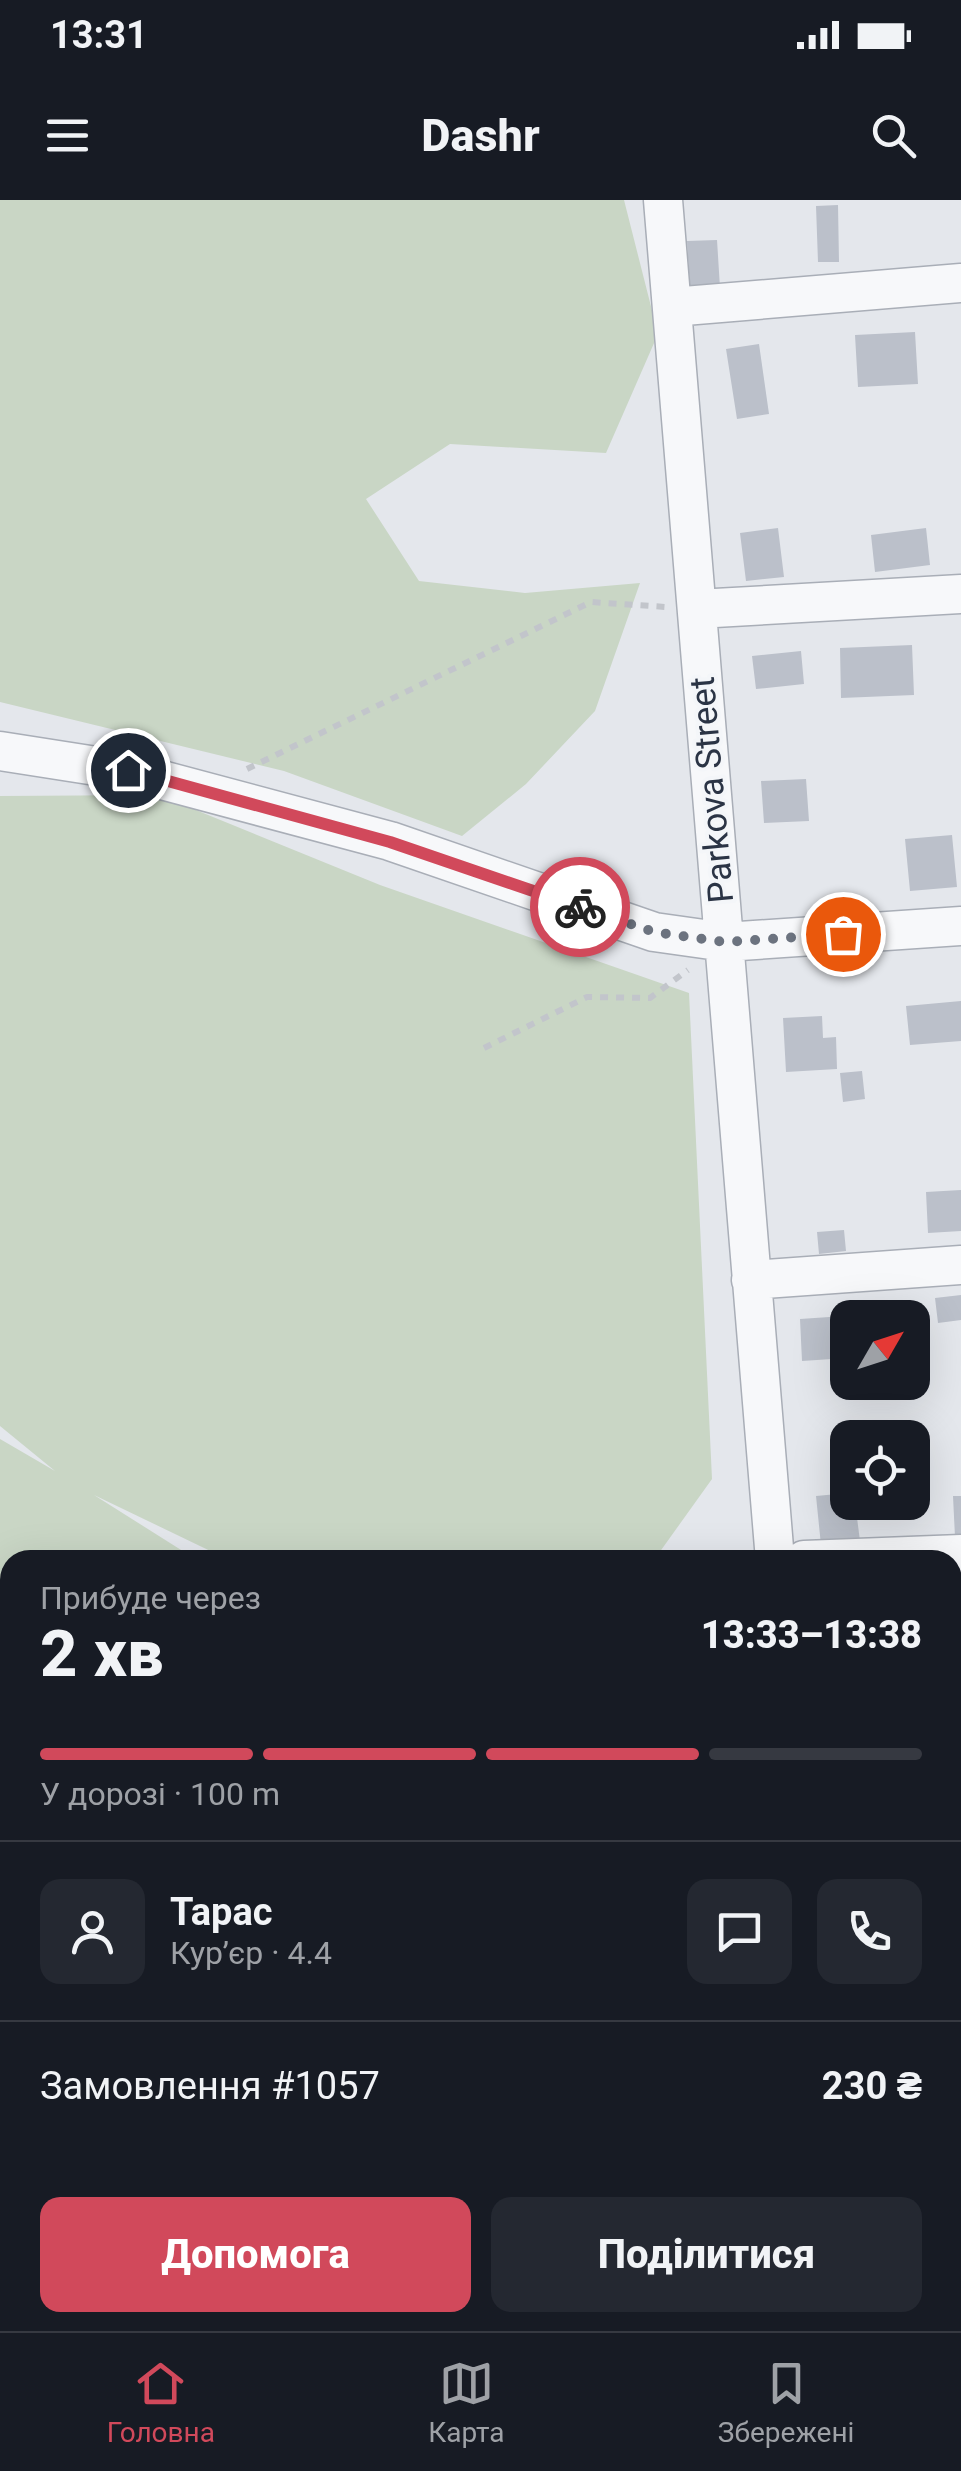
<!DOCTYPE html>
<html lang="uk">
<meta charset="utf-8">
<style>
:root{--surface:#171b24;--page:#242831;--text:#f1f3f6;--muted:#9ea1a6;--line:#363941;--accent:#d1495b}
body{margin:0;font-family:Roboto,sans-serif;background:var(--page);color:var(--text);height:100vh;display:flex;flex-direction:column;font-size:38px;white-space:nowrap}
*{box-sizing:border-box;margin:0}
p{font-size:32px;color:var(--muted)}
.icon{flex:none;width:55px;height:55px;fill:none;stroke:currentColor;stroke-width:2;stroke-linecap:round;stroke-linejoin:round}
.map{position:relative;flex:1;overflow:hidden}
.drawer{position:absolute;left:0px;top:1350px;width:962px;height:782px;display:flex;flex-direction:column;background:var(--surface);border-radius:30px 30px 0 0;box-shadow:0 10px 40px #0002}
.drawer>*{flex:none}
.needle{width:65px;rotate:51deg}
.tools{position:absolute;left:830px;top:1100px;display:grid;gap:20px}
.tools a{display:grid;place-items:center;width:100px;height:100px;border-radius:20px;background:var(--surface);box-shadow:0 10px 40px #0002;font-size:50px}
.pin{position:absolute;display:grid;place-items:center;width:85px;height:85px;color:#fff;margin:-42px;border:5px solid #fff;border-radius:50%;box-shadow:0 2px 10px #0007}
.courier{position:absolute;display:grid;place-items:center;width:100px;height:100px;margin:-50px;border:8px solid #d1495b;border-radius:50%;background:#fff;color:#222;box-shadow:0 2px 12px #0007}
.headline em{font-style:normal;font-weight:800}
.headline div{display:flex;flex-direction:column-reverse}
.headline{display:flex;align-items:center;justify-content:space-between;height:170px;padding:0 40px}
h1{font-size:65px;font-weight:800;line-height:75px}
.bar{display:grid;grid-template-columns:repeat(4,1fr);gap:15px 10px;align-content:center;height:120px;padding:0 40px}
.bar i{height:12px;border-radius:8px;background:var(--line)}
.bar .active{background:var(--accent)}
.bar p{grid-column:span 4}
.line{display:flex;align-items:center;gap:25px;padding:0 40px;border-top:2px solid var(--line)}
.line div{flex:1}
.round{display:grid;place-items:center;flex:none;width:105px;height:105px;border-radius:20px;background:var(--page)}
.primary-button{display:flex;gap:20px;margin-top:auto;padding:20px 40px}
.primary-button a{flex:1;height:115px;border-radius:20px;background:var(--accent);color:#fff;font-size:40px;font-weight:800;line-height:115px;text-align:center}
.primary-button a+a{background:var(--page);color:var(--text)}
.status{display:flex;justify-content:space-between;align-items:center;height:70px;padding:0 50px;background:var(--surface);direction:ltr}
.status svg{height:28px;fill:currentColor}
header{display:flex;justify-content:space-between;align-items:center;height:130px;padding:0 40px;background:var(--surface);font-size:45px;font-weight:800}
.dock{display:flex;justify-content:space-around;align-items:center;height:140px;border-top:2px solid var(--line);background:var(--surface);font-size:28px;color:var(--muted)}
.dock a{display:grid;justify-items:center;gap:5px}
.dock .active{color:var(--accent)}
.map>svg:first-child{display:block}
.green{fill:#c9d6c5}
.building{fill:#bbc0ca}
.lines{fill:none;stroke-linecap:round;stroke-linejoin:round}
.minor-casing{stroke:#a9aeb7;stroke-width:41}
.path{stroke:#c2c5cb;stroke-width:6;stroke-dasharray:8 8;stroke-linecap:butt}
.minor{stroke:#f7f8fa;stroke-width:38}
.done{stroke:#6c737f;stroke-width:10;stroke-dasharray:0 18}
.route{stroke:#d1495b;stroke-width:12}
.labels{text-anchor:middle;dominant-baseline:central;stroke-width:8;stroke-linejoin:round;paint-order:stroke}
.street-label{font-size:35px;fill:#2b3445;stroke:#f4f6f9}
</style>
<div class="status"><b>13:31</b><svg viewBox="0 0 49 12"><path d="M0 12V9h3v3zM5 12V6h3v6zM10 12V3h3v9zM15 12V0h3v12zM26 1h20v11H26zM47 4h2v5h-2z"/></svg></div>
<header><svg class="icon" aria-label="menu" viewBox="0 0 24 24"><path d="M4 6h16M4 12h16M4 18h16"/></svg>Dashr<svg class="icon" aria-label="search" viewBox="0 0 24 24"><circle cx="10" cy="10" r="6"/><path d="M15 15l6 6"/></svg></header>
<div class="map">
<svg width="961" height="2131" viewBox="0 0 961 2131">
<rect width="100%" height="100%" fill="#e4e7ec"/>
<path class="green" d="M0,0H624L658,134L606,253L450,244L366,299L419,381L525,393L640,383L595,511L526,584L462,636L284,571L0,502Z
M159,595L380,685L689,793L712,1279L654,1360H229L94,1295L197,1360H10V1975L0,1984V1239L55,1271L0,1226V596Z
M10,2059V2122H708L711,2131H0V2067Z"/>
<path class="building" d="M838,5L839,62H818L816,6Z
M717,40L720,88L690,90L687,41Z
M915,132L918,184L858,187L855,135Z
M759,144L769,214L737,219L726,149Z
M778,328L784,377L746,381L740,333Z
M926,328L930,365L875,372L871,335Z
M912,445L914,495L841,498L840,448Z
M801,451L804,484L756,489L752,456Z
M806,579L809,621L764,623L761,581Z
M952,635L957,687L910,691L905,639Z
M961,801V841L910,845L906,806Z
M822,816L823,838L836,837L837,869L786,872L783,818Z
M862,871L865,899L843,902L840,873Z
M961,990V1031L928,1033L926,992Z
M844,1030L846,1051L819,1054L817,1032Z
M961,1095V1120L938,1123L935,1098Z
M844,1116L847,1158L802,1161L800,1119Z
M848,1293V1302H855L860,1341L821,1345L816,1296Z
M953,1296H961V1337H955Z
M880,2122H918V2130L881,2131Z"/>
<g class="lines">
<g class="minor-casing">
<path id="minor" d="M663,0L775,1360
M672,107L961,83
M697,409L961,394
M0,551L128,571L390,641L654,732L725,742L961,726
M751,1080L961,1065
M804,1360L961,1354
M952,1690L961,1689
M952,2021L961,2020
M836,2122L837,2131"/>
</g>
<path class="path" d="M247,569L591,402L666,407
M484,848L587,797L650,798L688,770
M0,2008L10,1998"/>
<use href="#minor" class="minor"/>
</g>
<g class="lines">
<path class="done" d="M580,707L654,732L725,742L843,734"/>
<path class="route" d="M128,570L390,642L580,707"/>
</g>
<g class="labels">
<g class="street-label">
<text transform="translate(712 590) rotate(-95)">Parkova Street</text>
</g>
</g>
</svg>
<div class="tools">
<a><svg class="needle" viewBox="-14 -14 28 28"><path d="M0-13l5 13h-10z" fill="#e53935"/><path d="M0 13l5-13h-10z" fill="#9ea1a6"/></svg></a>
<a><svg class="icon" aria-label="locate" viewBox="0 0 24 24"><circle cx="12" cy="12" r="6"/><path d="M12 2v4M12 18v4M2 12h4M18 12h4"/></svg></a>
</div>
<div class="pin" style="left:843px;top:734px;background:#ea580c"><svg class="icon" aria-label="bag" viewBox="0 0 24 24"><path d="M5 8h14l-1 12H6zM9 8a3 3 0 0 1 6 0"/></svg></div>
<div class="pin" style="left:128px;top:570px;background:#1f2937"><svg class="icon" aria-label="home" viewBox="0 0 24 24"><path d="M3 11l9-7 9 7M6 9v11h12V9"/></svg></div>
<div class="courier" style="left:580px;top:707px"><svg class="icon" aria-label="bike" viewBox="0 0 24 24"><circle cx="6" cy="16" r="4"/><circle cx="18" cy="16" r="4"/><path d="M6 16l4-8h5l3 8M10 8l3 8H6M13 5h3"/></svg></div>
<section class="drawer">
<div class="headline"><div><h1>2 хв</h1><p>Прибуде через</p></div><em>13:33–13:38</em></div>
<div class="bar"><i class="active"></i><i class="active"></i><i class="active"></i><i></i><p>У дорозі · 100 m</p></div>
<div class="line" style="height:180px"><a class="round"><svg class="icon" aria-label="person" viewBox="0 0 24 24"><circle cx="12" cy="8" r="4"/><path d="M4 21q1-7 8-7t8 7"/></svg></a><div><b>Тарас</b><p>Кур’єр · 4.4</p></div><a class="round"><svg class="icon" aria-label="chat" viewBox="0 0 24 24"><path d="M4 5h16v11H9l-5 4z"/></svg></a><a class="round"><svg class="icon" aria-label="phone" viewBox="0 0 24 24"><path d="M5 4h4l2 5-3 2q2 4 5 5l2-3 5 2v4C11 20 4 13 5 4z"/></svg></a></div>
<div class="line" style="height:130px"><div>Замовлення #1057</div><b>230 ₴</b></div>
<div class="primary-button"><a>Допомога</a><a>Поділитися</a></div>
</section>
</div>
<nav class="dock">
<a class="active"><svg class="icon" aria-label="home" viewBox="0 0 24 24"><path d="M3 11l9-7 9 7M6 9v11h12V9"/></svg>Головна</a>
<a><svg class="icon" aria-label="map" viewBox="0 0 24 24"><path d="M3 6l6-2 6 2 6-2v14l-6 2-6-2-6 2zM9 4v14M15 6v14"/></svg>Карта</a>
<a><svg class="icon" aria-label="saved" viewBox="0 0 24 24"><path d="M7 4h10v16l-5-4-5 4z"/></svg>Збережені</a>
</nav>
